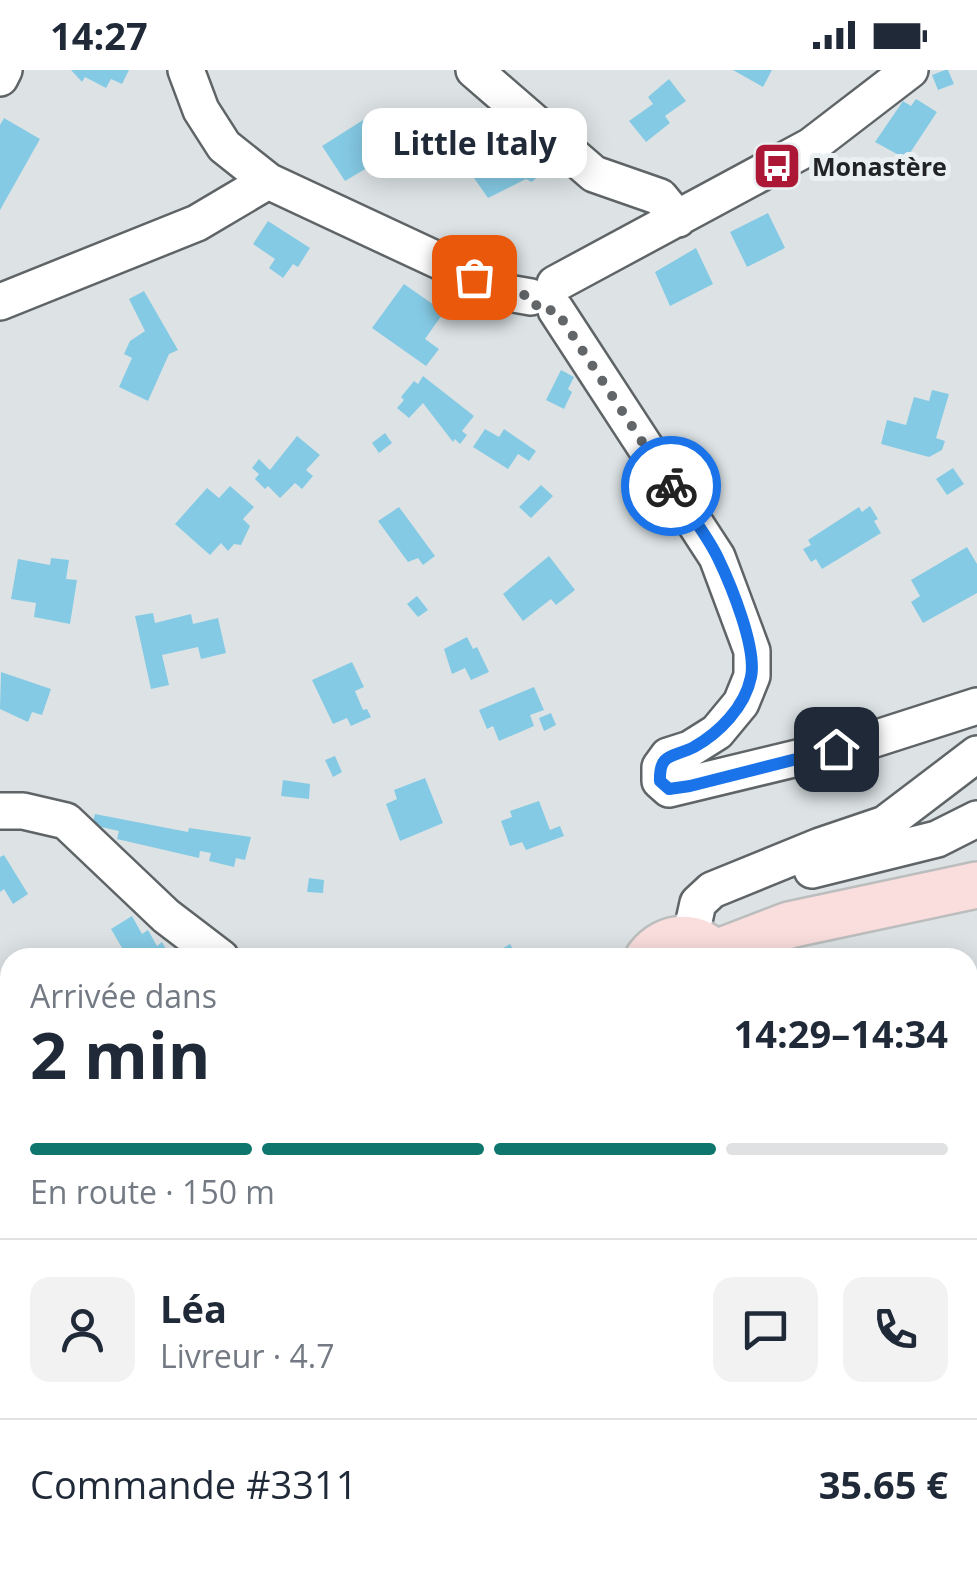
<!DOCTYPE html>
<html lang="fr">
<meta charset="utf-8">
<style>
:root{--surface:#fff;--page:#f2f2f3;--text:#1f2937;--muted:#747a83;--line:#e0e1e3;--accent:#0f766e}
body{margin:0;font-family:"Open Sans",sans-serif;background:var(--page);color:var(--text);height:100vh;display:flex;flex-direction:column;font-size:38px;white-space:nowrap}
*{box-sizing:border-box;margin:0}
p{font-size:32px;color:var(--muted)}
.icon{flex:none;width:55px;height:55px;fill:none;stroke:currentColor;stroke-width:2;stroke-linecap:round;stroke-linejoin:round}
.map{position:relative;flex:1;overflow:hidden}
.side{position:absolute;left:0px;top:878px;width:978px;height:622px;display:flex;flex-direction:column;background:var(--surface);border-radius:30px 30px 0 0;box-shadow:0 5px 25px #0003}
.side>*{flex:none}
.pin{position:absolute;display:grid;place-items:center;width:85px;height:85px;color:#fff;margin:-42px;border-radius:20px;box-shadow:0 5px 15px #0006}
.courier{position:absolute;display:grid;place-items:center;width:100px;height:100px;margin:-50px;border:8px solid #1a73e8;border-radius:50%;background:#fff;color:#222;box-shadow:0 2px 12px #0007}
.bubble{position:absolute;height:70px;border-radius:20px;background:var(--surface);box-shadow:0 5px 25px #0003;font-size:32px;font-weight:700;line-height:70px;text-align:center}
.overview em{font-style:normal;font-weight:700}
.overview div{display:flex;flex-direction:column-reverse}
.overview{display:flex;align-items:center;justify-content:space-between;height:170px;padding:0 30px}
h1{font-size:65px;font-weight:700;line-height:75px}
.bar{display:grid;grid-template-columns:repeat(4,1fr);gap:15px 10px;align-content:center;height:120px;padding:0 30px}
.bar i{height:12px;border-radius:8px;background:var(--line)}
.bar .current{background:var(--accent)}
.bar p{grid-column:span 4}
.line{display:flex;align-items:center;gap:25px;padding:0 30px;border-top:2px solid var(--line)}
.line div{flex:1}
.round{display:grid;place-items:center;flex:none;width:105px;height:105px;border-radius:20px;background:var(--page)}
.status{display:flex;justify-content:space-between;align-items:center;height:70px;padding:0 50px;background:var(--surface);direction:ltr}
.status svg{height:28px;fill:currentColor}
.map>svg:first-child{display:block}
.green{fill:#fdc0c1}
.building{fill:#85cae4}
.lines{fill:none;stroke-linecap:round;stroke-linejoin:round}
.minor-casing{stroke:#5f6567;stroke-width:40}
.major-casing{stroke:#bcbdbd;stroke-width:50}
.minor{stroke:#fff;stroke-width:35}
.major{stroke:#fadddd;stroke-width:45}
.done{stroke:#636668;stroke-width:10;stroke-dasharray:0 18}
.route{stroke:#1a73e8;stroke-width:12}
.labels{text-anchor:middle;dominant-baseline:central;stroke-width:10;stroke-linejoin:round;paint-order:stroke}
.poi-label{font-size:25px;font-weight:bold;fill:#212324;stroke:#eaf0f2;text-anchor:start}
</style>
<div class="status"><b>14:27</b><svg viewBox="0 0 49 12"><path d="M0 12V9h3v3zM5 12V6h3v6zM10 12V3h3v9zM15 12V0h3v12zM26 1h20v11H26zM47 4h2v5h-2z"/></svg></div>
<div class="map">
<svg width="977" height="1499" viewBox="0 0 977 1499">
<rect width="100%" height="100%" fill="#dde3e5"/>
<path class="green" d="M0,1027L10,1032V1298L0,1305Z"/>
<path class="building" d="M71,0H129L122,14L111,9L106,18L85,7L82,12Z
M733,0H772L763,17Z
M945,0H948L954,14L938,20L932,5Z
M669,9L686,31L665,46L670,53L646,72L629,51L653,34L648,27Z
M916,29L937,42L906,89L875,72L903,31L911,36Z
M379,40L400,73L369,91L372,95L345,111L322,76Z
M4,48L40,69L0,140V55Z
M505,51L552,93L532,112L526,109L488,128L467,98L497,76L487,64Z
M413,65L427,85L418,91L405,71Z
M768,143L785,178L747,197L730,162Z
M268,151L310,178L298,197L293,194L283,208L269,198L275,189L253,174Z
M696,178L713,214L670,236L655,202Z
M404,214L444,242L425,269L439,279L426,296L372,258Z
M144,221L178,280L169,284L148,331L119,317L132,288L124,284L130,271L145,261L129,229Z
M561,300L574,307L568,319L572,322L564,339L546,330Z
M423,306L474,346L462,361L467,365L460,374L455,369L453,372L423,333L409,348L397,338L404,330L401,327L414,311L418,314Z
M932,320L949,324L936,368L945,371L942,380L929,387L881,374L887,350L906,355L914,327L929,331Z
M485,359L499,367L504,359L536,381L529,391L518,384L508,399L473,377Z
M385,363L392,373L379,383L372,373Z
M297,366L320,385L306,400L313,406L302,419L295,413L280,428L268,416L265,419L255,409L259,404L252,398L259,389L270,400Z
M953,398L964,414L947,425L936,409Z
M541,415L553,426L531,448L519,437Z
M230,416L254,437L243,449L250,456L241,475L234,474L228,481L221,473L210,485L175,454L207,418L219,428Z
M870,436L878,449L874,451L881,463L822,499L816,489L811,492L803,479L811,475L808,470L859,437L862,442Z
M399,437L435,486L423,495L418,488L408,492L378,451Z
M967,477L977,494V523L923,553L911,532L920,526L911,510Z
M549,486L575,520L556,535L551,529L523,551L503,524Z
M51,488L69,490L66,509L77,510L70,554L34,547L36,533L11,529L18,489L50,495Z
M417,526L428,540L418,547L407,534Z
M153,543L155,553L191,544L193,554L218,548L226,583L201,589L198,577L162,585L169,615L151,619L135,546Z
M467,567L473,579L477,577L489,602L471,610L465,598L452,604L444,579Z
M352,592L364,617L355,621L363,640L367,639L371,647L351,656L347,648L333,654L312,610Z
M1,602L51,619L42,645L32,642L28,652L0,639Z
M534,617L544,640L530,645L534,656L499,671L493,656L487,659L479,640Z
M551,643L556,655L544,661L539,648Z
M335,686L342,702L333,707L325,690Z
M425,708L443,753L400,771L386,734L397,729L394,720Z
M283,710L310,714L309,729L281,726Z
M539,731L550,760L560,756L564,766L526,780L522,772L510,776L501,751L512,747L510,741Z
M95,744L188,762L189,758L251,767L245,790L236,788L234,797L209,791L211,783L200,781L199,788L117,769L119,761L92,755Z
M4,785L28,824L13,834L4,819L0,822V787Z
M309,808L324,810L323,823L307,822Z
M132,846L142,864L148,860L157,876L162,872L171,888H128L111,859Z
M510,874L518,888H487Z
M10,915V949L0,952V918Z
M968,947L977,951V988L970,985L973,979L968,977Z
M977,1175V1283L968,1264V1180Z
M7,1368L10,1384L0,1392V1374Z
M974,1476L977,1499H940L953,1490H968V1480Z
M298,1490H357L348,1499H298L294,1495Z"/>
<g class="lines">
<g class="minor-casing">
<path id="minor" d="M186,0L201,40L224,76L268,111L508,223L531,227
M474,0L594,104L660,127L678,149
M0,8L4,0
M555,214L811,76L910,0
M0,232L197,153L268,111
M556,240L717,487L752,581V606L741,633L717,662L690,679L668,686L660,697V711L669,719L868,671L977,636
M0,741H23L66,751L166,846L221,888
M812,800L937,769L977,749
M690,869L698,833L712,820L820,776L885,754L977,684
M0,1054L10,1061
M968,1421L977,1418
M433,1490L442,1499"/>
</g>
<g class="major-casing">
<path id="major" d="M716,883L789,855L977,815
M648,888C667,863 699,863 718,888
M0,1338L10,1330"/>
</g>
<use href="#minor" class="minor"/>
<use href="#major" class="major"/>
</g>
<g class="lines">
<path class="done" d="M474,207L508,223L532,226L539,241L556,240L671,416"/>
<path class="route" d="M671,416C686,439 706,463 718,488C731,515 757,578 751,607C745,637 719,663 694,677C673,688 659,682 660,711L669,719L690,716L836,679"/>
</g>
<defs>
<g id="bus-square" transform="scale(2.5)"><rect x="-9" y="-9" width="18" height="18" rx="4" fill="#ad1736" stroke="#eaf0f2"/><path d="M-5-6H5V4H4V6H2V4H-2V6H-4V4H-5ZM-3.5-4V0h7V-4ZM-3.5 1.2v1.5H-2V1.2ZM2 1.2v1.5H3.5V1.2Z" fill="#fff"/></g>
</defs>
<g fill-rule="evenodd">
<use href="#bus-square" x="777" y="96"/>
</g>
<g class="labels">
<g class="poi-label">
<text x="812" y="96">Monastère</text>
</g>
</g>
</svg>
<div class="pin" style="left:474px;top:207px;background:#ea580c"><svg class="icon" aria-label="bag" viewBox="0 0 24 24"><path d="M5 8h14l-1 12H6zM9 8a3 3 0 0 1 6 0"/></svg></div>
<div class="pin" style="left:836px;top:679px;background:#1f2937"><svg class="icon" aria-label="home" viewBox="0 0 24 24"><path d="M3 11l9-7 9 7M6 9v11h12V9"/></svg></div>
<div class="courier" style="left:671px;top:416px"><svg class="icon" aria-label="bike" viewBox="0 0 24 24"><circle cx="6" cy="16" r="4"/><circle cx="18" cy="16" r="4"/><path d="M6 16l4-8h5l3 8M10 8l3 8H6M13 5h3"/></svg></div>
<div class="bubble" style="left:362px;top:38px;width:225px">Little Italy</div>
<section class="side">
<div class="overview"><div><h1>2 min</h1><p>Arrivée dans</p></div><em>14:29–14:34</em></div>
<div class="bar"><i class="current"></i><i class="current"></i><i class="current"></i><i></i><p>En route · 150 m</p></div>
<div class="line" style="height:180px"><a class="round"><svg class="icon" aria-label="person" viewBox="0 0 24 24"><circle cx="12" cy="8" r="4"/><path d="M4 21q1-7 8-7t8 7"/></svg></a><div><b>Léa</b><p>Livreur · 4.7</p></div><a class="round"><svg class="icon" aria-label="chat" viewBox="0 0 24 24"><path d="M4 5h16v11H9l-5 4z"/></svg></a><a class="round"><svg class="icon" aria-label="phone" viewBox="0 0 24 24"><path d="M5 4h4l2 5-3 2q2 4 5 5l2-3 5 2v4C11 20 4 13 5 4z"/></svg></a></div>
<div class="line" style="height:130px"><div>Commande #3311</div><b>35.65 €</b></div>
</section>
</div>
